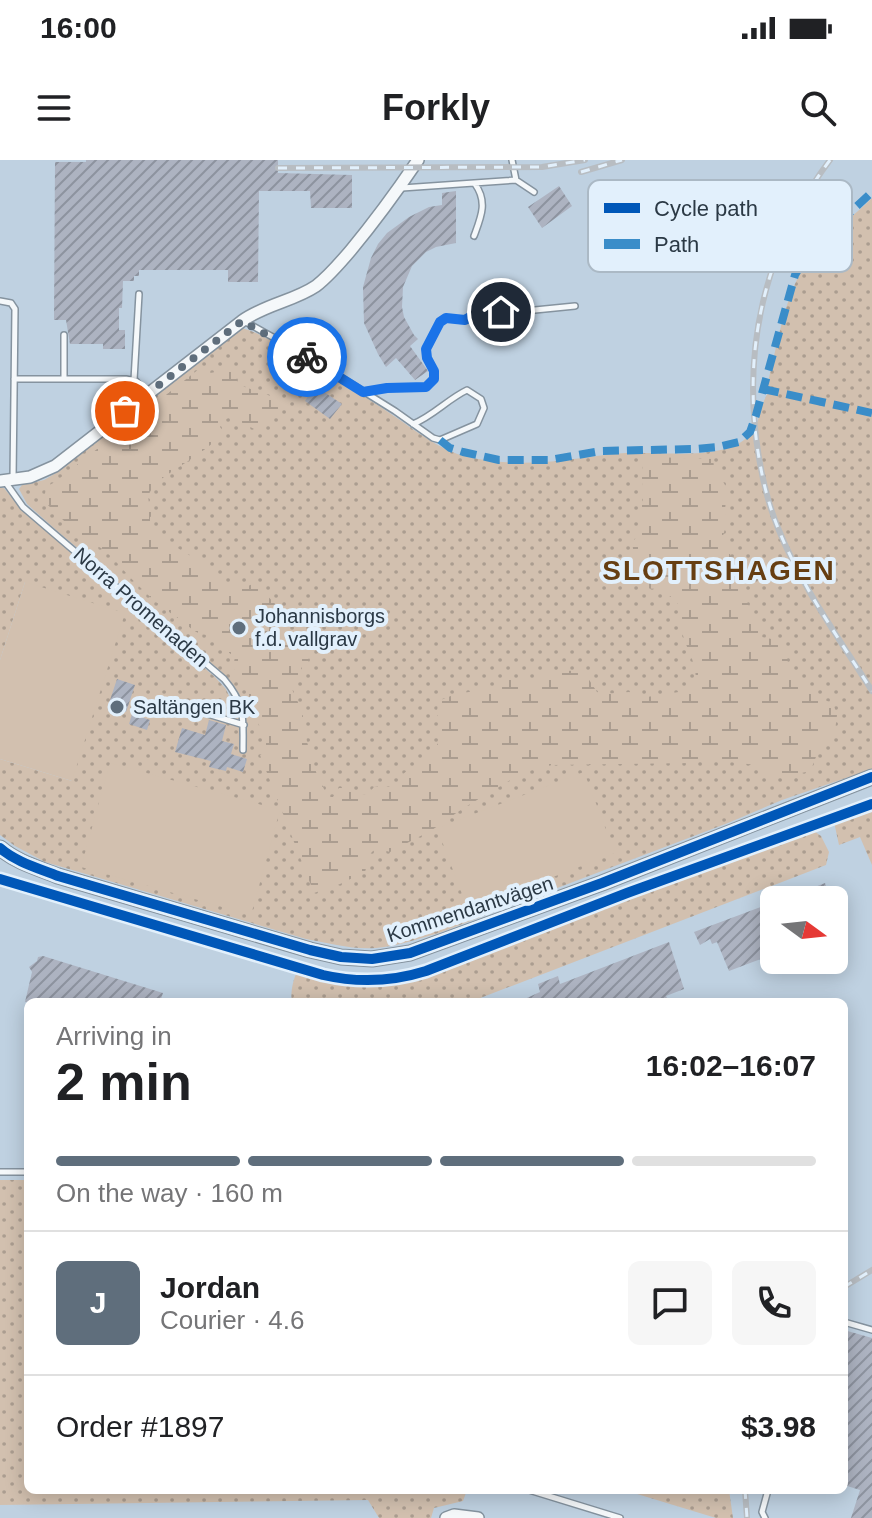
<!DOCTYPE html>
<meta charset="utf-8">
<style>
:root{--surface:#fff;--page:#f6f6f6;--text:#202124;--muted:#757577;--line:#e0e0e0;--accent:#5f6e7c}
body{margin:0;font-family:Helvetica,sans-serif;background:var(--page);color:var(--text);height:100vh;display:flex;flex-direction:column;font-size:30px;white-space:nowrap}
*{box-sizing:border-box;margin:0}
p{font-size:26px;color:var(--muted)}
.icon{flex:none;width:44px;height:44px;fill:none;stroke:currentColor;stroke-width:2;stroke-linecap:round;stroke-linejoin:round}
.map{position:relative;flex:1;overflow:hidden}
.panel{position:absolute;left:24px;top:838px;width:824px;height:496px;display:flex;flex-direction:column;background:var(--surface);border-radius:12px;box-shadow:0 4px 20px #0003}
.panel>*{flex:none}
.needle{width:52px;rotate:105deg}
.fabs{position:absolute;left:760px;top:726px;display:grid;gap:16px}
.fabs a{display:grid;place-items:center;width:88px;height:88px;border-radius:12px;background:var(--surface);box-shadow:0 4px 20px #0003;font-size:40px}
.pin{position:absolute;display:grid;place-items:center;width:68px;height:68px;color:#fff;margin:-34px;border:4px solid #fff;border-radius:50%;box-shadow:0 2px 8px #0007}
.courier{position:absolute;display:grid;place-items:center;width:80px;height:80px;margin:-40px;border:6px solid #1a73e8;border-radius:50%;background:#fff;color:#222;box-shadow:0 2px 10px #0007}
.overview em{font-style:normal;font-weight:700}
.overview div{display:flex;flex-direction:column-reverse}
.overview{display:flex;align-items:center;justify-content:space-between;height:136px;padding:0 32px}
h1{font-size:52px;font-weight:700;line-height:60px}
.bar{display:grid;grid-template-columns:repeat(4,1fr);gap:12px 8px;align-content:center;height:96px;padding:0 32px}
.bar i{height:10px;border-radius:6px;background:var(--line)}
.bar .selected{background:var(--accent)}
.bar p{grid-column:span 4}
.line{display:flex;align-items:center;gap:20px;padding:0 32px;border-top:2px solid var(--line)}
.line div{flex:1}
.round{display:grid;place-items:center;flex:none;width:84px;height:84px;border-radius:12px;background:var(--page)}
.status{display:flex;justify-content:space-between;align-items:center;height:56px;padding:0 40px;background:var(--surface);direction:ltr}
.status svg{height:22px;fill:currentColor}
header{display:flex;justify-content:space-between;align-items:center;height:104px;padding:0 32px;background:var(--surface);font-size:36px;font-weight:700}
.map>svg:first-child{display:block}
.green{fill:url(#green-dots)}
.wetland{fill:url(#wetland-marsh)}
.pitch{fill:#d2c0af}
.building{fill:url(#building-hatch)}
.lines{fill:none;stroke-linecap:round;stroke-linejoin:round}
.service-casing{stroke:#85939f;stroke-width:8}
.minor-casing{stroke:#85939f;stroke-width:14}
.tertiary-casing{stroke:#85939f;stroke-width:17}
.service{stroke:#f5f8fa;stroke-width:5}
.minor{stroke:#f5f8fa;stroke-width:11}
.tertiary{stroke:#f5f8fa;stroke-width:14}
.rail-casing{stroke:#b8bdc2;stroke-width:6}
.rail{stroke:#e2f0fc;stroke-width:3;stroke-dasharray:9;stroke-linecap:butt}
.quiet{stroke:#3a8dc9;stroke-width:8;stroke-dasharray:16 8;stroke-linecap:butt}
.cycleway-casing{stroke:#e2f0fc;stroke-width:15}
.cycleway{stroke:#0057b8;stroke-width:10}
.done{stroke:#5f6e7c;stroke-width:8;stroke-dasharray:0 14.4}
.route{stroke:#1a73e8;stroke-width:10}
.poi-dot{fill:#5f6e7c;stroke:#e2f0fc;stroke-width:3}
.labels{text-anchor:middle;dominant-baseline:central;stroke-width:8;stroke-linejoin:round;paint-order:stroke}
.street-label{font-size:20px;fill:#2b3945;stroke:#e2f0fc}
.poi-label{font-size:20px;fill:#2b3945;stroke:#e2f0fc;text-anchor:start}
.district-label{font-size:28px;font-weight:bold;letter-spacing:2px;fill:#663e12;stroke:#e2f0fc}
.key{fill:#e2f0fc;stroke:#abb9c5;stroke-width:2}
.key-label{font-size:22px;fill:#2b3945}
</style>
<div class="status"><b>16:00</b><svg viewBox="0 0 49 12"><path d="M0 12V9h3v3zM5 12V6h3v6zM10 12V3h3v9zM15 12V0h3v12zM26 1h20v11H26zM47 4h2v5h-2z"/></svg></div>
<header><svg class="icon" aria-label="menu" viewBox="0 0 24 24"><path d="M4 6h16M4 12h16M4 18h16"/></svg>Forkly<svg class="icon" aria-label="search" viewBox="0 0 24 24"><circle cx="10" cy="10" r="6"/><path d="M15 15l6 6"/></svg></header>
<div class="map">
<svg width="872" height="1358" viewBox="0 0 872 1358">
<defs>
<pattern id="green-dots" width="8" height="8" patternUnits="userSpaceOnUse" patternTransform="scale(2)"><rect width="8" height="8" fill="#d2c0af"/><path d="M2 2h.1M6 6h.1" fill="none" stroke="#ab9d90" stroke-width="1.8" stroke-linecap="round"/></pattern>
<pattern id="wetland-marsh" width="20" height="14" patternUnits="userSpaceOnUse" patternTransform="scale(2)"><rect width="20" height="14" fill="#d2c0af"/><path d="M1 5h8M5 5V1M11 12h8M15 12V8" fill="none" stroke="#ab9d90"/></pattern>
<pattern id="building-hatch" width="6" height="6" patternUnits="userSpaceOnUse" patternTransform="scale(2)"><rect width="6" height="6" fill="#adb3c1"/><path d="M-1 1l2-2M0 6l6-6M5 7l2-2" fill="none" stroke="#8d939f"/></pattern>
</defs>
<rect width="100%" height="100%" fill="#bfd1e1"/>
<path class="green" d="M872,38V609L782,640L728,663L439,773C418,779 398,786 376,788C353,790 329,783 306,779L45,702L15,686L0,675V599L72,621L25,422L0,500V328H4L21,349L215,517L226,529L234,547L244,544L238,532L201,493L56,370L27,344L19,329L22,325L44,320L56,313L242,168C265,174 286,191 306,203C335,220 366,236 394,256C418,272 439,290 468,297C499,304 533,304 565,300C585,298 605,294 625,293C660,291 730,303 752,272C761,260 760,245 768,233V222C779,179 785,129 813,93C830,72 853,57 872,38Z
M872,652V705L860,677L839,685L834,662Z
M810,668L821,676L829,692L826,705L470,842H292C290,835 293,819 297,812C319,817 342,824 365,825C382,825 399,821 416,818L754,689L796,675Z
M0,1020H28V1330H467L463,1341L434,1348L431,1358H379L368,1340L0,1345Z
M624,1330H729L733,1358H716Z"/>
<path class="wetland" d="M229,206C236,211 237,215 237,223C251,231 268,233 283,242V246C274,254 269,266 258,271L231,257L220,261V267L224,272C212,286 194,297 179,307C170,313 155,321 150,332C145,341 152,348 158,354L150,357V366L179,389L196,399L228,426H248L255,423L279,448L295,479L308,494L309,501L301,508L303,519L291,527L302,551L307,582L317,615L328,637H333L339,628C352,627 354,636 368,634L374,627L383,626L397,628L403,614L434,590L441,578L442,566L437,554L438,541L456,534L488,529L514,518L538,521L550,511C562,512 573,509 584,512L597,532L604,534L629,532L647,537L685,531L694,527C701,507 685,489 682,471C680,462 682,453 678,444C675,435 665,437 659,429L641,428C629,413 636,399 632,383C645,365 639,371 640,353C640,348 642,344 643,340C643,326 640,314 644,300L651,297L713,299L714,307L725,325L727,334L725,349L727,361L723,376L733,402L739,430L746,439L753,456L758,462L760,477C768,478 779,480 784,487C789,492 786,500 789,506C795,520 813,527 821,539L833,543L837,555L835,571L823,579L812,607L806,612L797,614L788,620L771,615L756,605L714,600L692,603L552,605L528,611L512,619L462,649L432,670L390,692L376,688L370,694L365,712L340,724L314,733L260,595L266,593V580L262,577L260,567L246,541V530L233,507L235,497L218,485L209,475C192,474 191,466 178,458C160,447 142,430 127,414C119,405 111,395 101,388C97,386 93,384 90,382C73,371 58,355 44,341L46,327L55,322L199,209L204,214L216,212Z"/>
<path class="pitch" d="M25,422L125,453L72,621L0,599V500Z
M110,603L280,650L251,755L81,707Z
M584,612L615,693L468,750L437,668Z"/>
<path class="building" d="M86,0H278V13L352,15V48H311L310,31H259L258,122H228V110H139V116H134V121H123L122,148H119V170H125V189H103V184H70L66,160H54L55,2H86Z
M559,26L572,46L542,68L528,47Z
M456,31V83L436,87L426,92L412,106L403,127L402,147L404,157L414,175L418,179L410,186L428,211L415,220L396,198L386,207L378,194L364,163L363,127L371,98L378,84L387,73L409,57L429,47L442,45V33Z
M315,226L342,244L330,259L305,241Z
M117,519L135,525L126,552L108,546Z
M132,554L150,560L147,570L129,564Z
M209,560L226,565L222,581L234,584L231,594L247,599L243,612L227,607L226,611L209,607L211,601L175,592L182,568L205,575Z
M825,723L827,729L832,728L837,740H782Z
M774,742V794L729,811L717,782L712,784L710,779L700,785L694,772Z
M669,782L684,829L666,836L669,842H518L540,832L538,824L558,816L560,824Z
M43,796L163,833L160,842H25L32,812L29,807L37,801L38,797Z
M844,1170L872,1178V1358H851L860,1330L844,1325Z"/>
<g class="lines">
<g class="service-casing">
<path id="service" d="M512,0L516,20
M402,28L516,20L534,32
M474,76C481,57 488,42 475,24
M0,141L11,143L15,149L13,319
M244,161L305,195L395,251L433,278L440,280L477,264L484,248L481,239L467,230C448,239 433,256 413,264
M64,175V219
M14,219H126L136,221L146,233
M134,220L139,134
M364,232L387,228L426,227L434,219V211L427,198L426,189L440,162L446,158L465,160L478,152L525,151L575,146
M6,323L23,347L224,519C246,545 243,558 243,590
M178,545L244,565
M0,1012H28
M844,1162L872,1170
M529,1330L620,1358
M765,1358L762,1352L768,1330"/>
</g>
<g class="minor-casing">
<path id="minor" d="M0,321L30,317L55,306L242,161C266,144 294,141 316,126C329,116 340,103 351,90C375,61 397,31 418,0
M446,1358L454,1355L478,1358"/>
</g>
<g class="tertiary-casing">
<path id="tertiary" d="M0,688C16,702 38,708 58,716L310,790L341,797L372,799L410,793L602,723L872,617"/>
</g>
<use href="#service" class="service"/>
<use href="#minor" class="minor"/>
<use href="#tertiary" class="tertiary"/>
<g class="rail-casing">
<path id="rail" d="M830,0C764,88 741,191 759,298C763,322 769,346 778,368C801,426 839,478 872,531
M278,8L542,7L585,0
M581,12L622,0
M844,1127L872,1110
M745,1330L747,1358"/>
</g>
<use href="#rail" class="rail"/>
<path class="quiet" d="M763,229L872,253
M440,280L450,288L463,292L499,300H549L601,291L695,289L718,287L739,282L750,272L756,255L795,115C814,82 845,58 872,32"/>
<g class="cycleway-casing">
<path id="cycleway" d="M0,688C16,702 38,708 58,716L310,790L341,797L372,799L410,793L602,723L872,617
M0,719L323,815C358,823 391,822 426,811L627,733L872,644"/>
</g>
<use href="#cycleway" class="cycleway"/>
</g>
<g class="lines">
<path class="done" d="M125,251L242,161L307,197"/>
<path class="route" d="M307,197L363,232L387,228L426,227L434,219V211L427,198L426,189L440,162L446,158L465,160L478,152H501"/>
</g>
<g class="poi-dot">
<circle cx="239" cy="468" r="8"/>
<circle cx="117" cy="547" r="8"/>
</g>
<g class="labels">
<g class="street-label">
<text transform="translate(141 447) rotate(41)">Norra Promenaden</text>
<text transform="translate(470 749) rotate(-18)">Kommendantvägen</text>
</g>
<g class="poi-label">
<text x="255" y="456">Johannisborgs<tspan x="255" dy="23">f.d. vallgrav</tspan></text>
<text x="133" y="547">Saltängen BK</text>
</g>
<g class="district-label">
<text x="719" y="410">SLOTTSHAGEN</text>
</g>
</g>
<rect x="588" y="20" width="264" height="92" rx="12" class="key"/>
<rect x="604" y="43" width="36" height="10" fill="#0057b8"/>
<rect x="604" y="79" width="36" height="10" fill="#3a8dc9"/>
<g class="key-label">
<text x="654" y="56">Cycle path</text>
<text x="654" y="92">Path</text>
</g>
</svg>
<div class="fabs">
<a><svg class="needle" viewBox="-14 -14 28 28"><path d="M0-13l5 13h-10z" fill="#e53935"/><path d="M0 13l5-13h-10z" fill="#757577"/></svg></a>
</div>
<div class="pin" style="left:125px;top:251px;background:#ea580c"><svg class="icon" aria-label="bag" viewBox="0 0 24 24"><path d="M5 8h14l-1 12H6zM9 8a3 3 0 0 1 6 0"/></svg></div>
<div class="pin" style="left:501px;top:152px;background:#1f2937"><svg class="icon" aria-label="home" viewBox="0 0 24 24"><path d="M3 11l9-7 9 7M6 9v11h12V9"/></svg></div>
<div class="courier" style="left:307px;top:197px"><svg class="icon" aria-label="bike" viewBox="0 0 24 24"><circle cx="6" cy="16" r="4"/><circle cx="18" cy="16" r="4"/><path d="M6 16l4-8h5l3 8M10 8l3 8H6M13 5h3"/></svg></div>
<section class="panel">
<div class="overview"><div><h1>2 min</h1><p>Arriving in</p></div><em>16:02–16:07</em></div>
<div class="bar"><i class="selected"></i><i class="selected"></i><i class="selected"></i><i></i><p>On the way · 160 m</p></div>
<div class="line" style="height:144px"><b class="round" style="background:var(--accent);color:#fff">J</b><div><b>Jordan</b><p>Courier · 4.6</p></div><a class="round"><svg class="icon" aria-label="chat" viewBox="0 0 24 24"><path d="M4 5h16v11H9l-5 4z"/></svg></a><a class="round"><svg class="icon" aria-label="phone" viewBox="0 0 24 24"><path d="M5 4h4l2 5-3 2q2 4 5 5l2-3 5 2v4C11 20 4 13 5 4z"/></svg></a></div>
<div class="line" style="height:104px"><div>Order #1897</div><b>$3.98</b></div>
</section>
</div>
